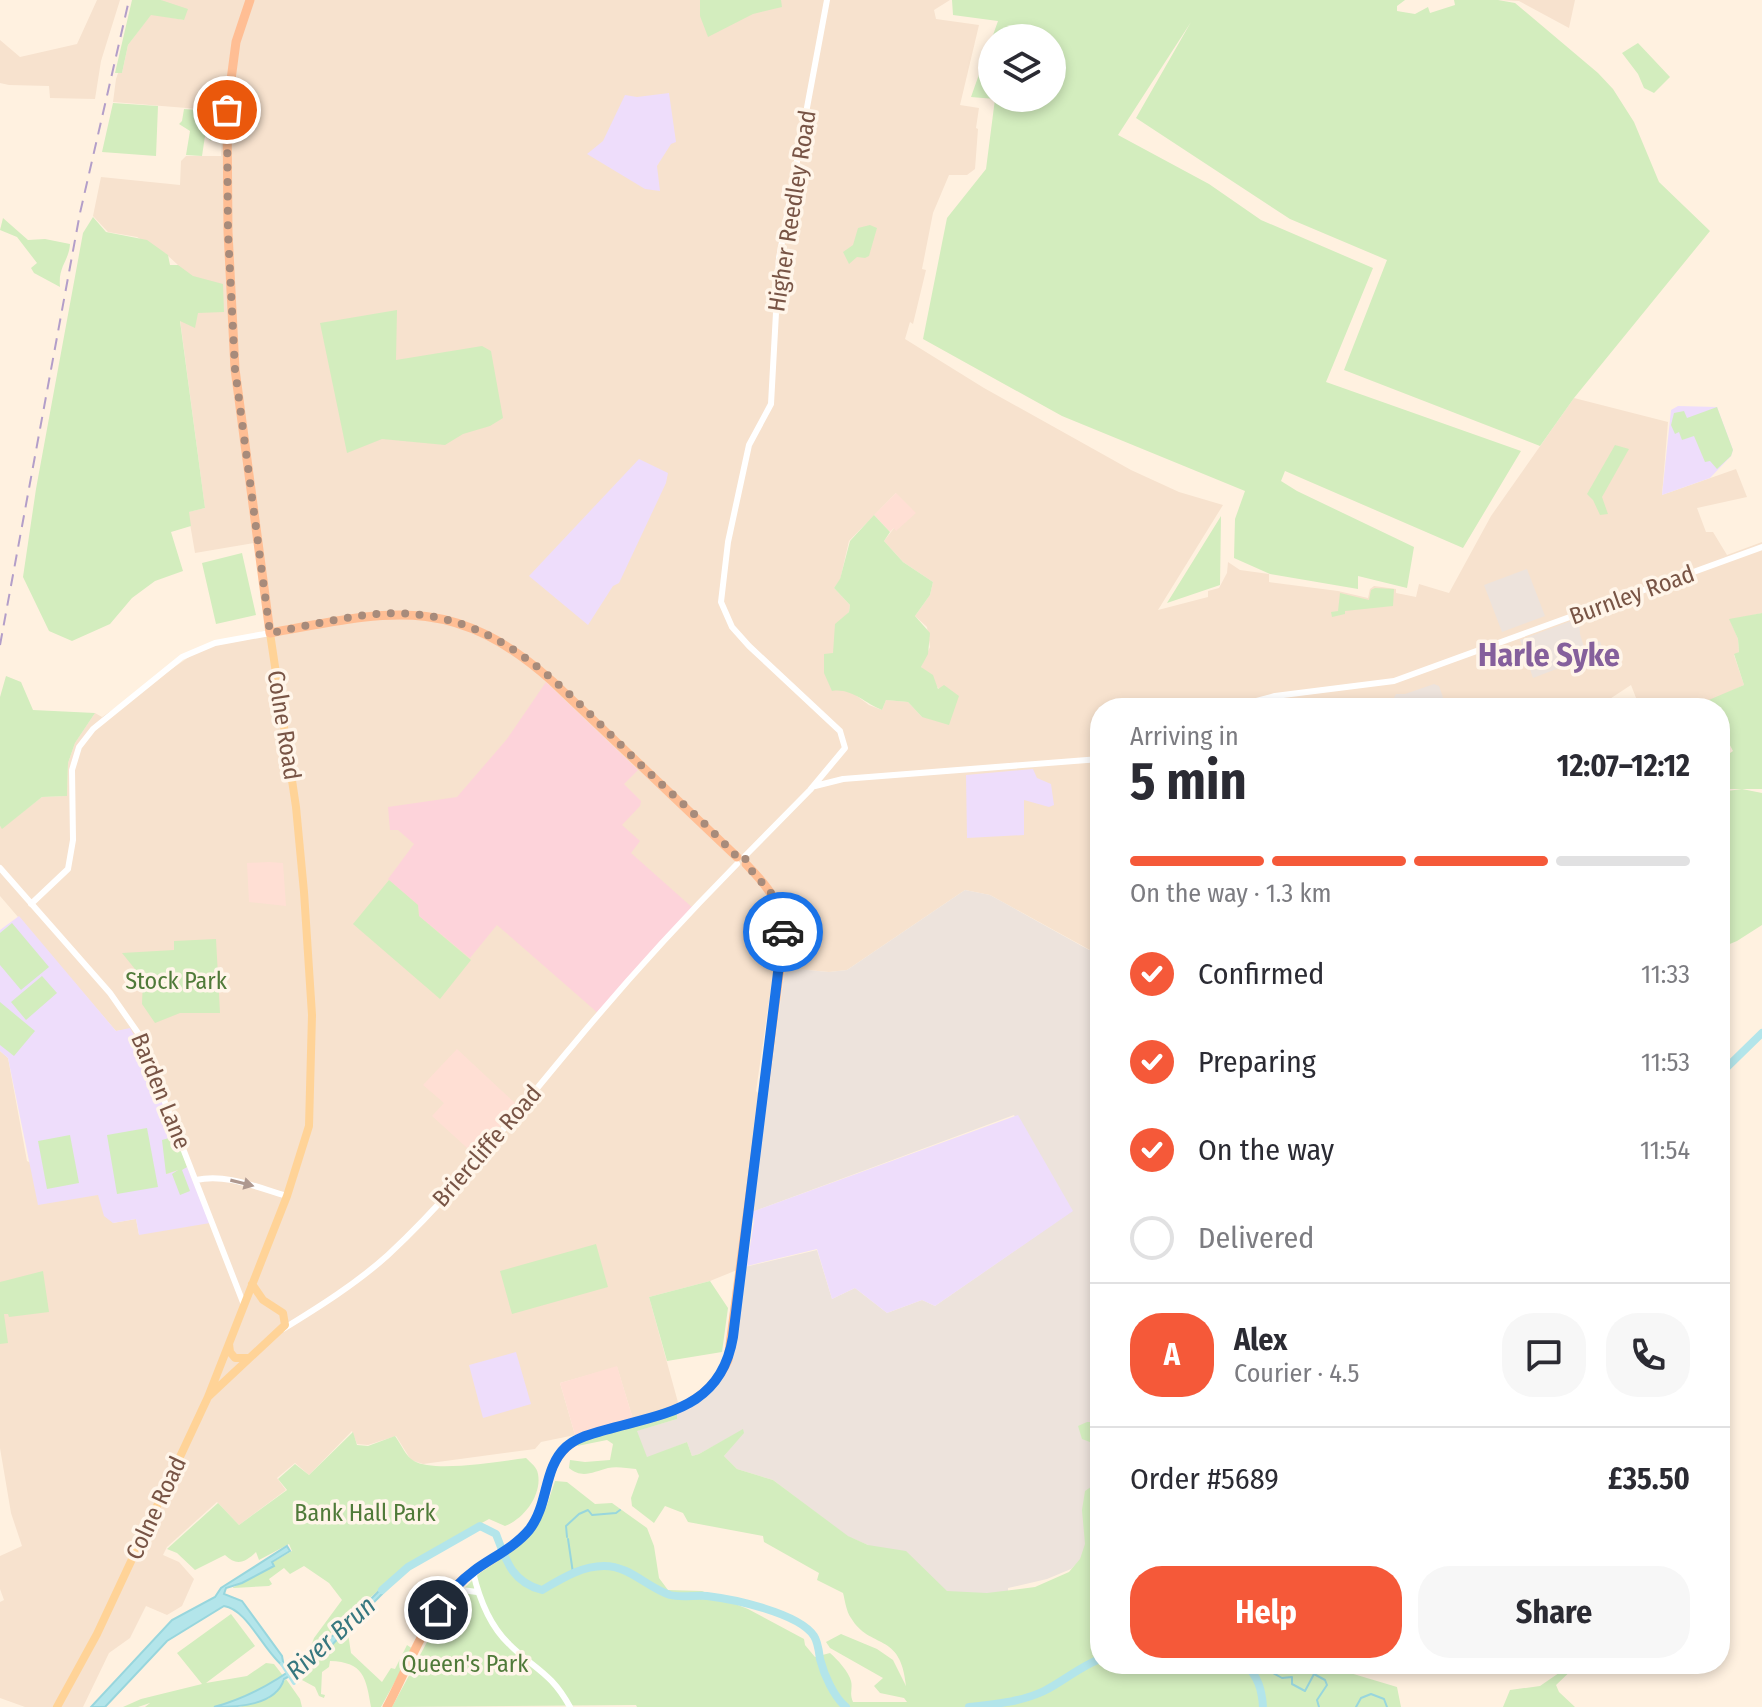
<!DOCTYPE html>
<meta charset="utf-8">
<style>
:root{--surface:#fff;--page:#f7f7f7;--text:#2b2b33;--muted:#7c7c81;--line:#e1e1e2;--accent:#f55939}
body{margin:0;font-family:"Fira Sans Condensed",sans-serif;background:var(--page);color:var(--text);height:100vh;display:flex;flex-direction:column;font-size:30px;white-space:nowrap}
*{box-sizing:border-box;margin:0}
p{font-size:26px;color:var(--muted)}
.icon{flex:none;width:44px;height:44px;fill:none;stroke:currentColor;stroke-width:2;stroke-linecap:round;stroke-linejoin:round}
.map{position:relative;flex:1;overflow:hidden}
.panel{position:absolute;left:1090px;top:698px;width:640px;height:976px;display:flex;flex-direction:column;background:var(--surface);border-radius:32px;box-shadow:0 4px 12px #0003}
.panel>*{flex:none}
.buttons{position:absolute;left:978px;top:24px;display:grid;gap:16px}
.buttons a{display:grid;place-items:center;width:88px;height:88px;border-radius:50%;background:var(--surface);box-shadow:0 4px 12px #0003;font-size:40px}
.pin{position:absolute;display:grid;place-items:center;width:68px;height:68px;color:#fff;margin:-34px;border:4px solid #fff;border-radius:50%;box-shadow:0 2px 8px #0007}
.courier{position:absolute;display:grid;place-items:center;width:80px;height:80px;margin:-40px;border:6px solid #1a73e8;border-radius:50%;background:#fff;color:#222;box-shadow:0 2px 10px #0007}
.overview em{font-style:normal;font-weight:700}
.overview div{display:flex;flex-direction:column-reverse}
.overview{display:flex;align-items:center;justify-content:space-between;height:136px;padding:0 40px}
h1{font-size:52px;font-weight:700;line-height:60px}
.bar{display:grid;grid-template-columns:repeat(4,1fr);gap:12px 8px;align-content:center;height:96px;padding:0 40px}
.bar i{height:10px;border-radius:6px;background:var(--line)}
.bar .current{background:var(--accent)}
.bar p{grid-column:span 4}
.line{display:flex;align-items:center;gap:20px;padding:0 40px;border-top:2px solid var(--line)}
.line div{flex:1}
.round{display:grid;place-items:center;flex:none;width:84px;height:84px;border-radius:32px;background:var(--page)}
ol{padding:0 40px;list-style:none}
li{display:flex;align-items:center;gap:24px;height:88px}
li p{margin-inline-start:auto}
li .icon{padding:8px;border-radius:50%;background:var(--accent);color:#fff;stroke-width:4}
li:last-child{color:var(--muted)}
li i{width:44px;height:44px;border:4px solid var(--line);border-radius:50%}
.cta{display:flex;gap:16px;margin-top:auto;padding:16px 40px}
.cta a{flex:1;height:92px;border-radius:32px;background:var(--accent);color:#fff;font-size:32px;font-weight:700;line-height:92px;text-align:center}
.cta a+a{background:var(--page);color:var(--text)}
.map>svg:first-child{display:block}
.residential{fill:#f7e2ce;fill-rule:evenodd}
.commercial{fill:#ffdfd4}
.industrial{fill:#ede3dc}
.education{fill:#eeddfb}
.medical{fill:#fdd3da}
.green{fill:#d3edbe;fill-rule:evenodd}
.water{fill:#b3e5ea;stroke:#98d6dd;stroke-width:2}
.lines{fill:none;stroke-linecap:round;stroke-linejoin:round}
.stream{stroke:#98d6dd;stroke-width:2}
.canal{stroke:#b3e5ea;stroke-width:4}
.river{stroke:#b3e5ea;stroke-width:8}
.tertiary{stroke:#fff;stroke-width:6}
.primary{stroke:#ffd397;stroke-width:8}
.trunk{stroke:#ffbe94;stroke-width:9}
.rail{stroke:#b39ec9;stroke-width:2;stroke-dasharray:12 8;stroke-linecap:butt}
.oneway{fill:#ae988f}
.done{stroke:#a78b7b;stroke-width:8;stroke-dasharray:0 14.4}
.route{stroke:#1a73e8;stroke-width:10}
.labels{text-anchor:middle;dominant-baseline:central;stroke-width:7;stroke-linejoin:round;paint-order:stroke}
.street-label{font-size:24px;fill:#785445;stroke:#fff5e9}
.park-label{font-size:24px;fill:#4f7a39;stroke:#fff5e9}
.water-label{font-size:26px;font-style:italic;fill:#37777f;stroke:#fff5e9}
.district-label{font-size:32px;font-weight:bold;fill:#85609c;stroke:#fff5e9}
</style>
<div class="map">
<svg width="1762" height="1707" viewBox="0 0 1762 1707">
<rect width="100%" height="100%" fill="#fff1e0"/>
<path class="residential" d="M97,0H120L101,61L95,99L50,98L49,86L9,85L0,83V40L20,57L77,44Z
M161,0H950L934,10L936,19L979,25L960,105L979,108L976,128L978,129L975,169L967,175H949L933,213L922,269L926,270L913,324L910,322L905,339L984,388L1131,470L1179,492L1223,505L1158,610L1208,597V591L1219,588L1227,573L1228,562L1240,570L1269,574V582L1338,591L1368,598L1370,589L1374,586L1396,589V593L1416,597L1419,584L1449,593L1491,516L1574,398L1668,422L1662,495L1736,469L1747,497L1697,508L1706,532H1713L1727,555L1762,542V613L1730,620L1738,639L1739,652L1734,655L1744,685L1695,708H1640L1631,685L1596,708H1100V946L1090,950L990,895L965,890L847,970L829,972L774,967L756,1091L759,1094L737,1270L710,1281L649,1297L679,1406L633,1419L617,1367L560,1383L575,1435L541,1442L535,1449L423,1464L411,1460L396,1436L368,1445L357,1444L352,1431L309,1475L295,1463L277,1478L286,1490L239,1525L217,1502L167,1547L163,1555L179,1562L194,1579L182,1606L167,1615L146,1606L130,1638L109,1653L83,1707H25L0,1698V1602L4,1600L0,1589V1556L22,1546L11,1513L0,1448V1051L8,1058L27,1161L99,1195L113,1223L136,1219L139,1235L166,1174L130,1029L116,1031L0,896V826L2,828L42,797L67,796L68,763L75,743L95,713L102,717L202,648L267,630L254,543L195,553L188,512L205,508L179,312L181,276L178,265L166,254L137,237L108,232L93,216L101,177L180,185L181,161L186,156H221L223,111L113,102L116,79L118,73H122L128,45L151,14L184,20ZM896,493L894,528L884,541L903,562L933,582L930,595L915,616L927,627L930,647L921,667L939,689L922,717L908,702L886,700L882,710L869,705L849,690H838L824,654H833L841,620L849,612L850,605L834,588L840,580L849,541Z
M1499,0H1575L1569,28L1519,1Z"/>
<path class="commercial" d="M896,493L916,513L896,531L894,528L890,532L874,515Z
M269,862L283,863L286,906L249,902L247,863Z
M457,1049L517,1105L476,1156L432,1116L444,1103L423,1085Z
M617,1366L633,1419L575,1435L560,1383Z"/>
<path class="industrial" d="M1527,569L1545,616L1502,632L1484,585Z
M1579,618L1580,634L1584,647L1600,641L1603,651L1533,678L1520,640Z
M1434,684L1439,686L1446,706L1469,699L1473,708H1389L1396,694H1405Z
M965,890L990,895L1089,950L1100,946V1541L1071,1569L1047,1579L1008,1588V1600L957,1597L868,1545L847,1536L773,1480L737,1469L724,1456L743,1433V1430L699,1454L692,1456L687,1442L647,1458L636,1431L677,1419V1413L698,1403L720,1382L730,1361L736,1340L745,1267L817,1250L832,1299L855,1288L887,1313L922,1300L935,1306L1072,1211L1014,1115L752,1212L785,968L829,972L847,970Z"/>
<path class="education" d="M669,93L676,142L671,144L657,166L660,191L645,189L587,154L603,141L625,95L637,97Z
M1678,406L1717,407L1733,450L1731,456L1710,478L1662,495L1671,410Z
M639,459L668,473L666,483L619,583L613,586L588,625L529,576Z
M1033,769L1037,778L1051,784L1054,805L1049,807L1024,800V835L967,838L966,775Z
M19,916L116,1031L130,1028L142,1049L176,1136L167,1174L187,1167L210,1223L139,1235L136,1219L113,1223L104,1216L98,1195L38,1205L8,1058L0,1051V930Z
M1018,1115L1073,1211L935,1306L922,1300L887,1313L855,1288L832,1299L817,1249L747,1266L754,1221L752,1212Z
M516,1352L531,1404L483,1418L469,1365Z"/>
<path class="medical" d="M546,682L638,770L624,784L641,801L640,806L622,825L640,841L631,853L694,909L599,1014L497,925L470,958L419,916L418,905L388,879L414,844L398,830H390L388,807L457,797L507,739Z"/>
<path class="green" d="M132,0H161L188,9L184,20L151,15L128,45L122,73H115Z
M700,0H781L782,7L753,14L708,37L700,16Z
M952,0H1405L1397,6V11L1415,14L1428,7L1430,13L1455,5L1454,0H1498L1515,3L1598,73L1613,89L1634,122L1659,182L1710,231L1574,398L1540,446L1344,370L1387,260L1290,219L1136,118L1191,22L1118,135L1209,184L1261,220L1373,268L1326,382L1521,451L1463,548L1285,471L1281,481L1297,491L1414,547L1407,588L1358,576V589L1270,574L1234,558L1235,519L1245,491L1062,416L923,339L947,218L986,169L995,99L971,97L998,21L953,15ZM992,38H1052V98H992Z
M1638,43L1670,77L1654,93L1644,88L1638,74L1622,53Z
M113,103L158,106L156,156L102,152Z
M184,109L223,112L221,131L212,130L211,141L205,136L202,156L186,155L190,131L179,124L182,121Z
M93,217L106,232L147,240L168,255L170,265H178L193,276L223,284L224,312L198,313L195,328L180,321L205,508L189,512L191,526L171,532L183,571L155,581L132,598L110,624L72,641L49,631L23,577L36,489L83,233Z
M3,218L28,240L45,239L70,244C69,261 58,266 60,287L34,273L31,268L37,263L17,237L0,230Z
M870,225L877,228L869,256L865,258L857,257L849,264L843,252L853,245L858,228Z
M397,310L396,360L482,346L491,351L503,418L490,426L463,434L445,445L382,439L347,453L320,323Z
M1717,407L1733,450L1731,456L1717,469L1710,461L1705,462L1694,436L1682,440L1679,432L1675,434L1671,425L1674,413L1684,411L1687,418Z
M1615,445L1629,449L1602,497L1608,514L1600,515L1593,500L1587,494Z
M874,515L890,532L884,541L903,562L933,582L930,595L915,616L930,633L928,654L921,667L933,675L938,689L944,685L959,696L949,725L922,717L908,702L886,700L882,710C864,703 852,688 832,691L824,673V654L833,653L835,624L849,612L850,605L834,588L840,579L850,541Z
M1221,516L1220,585L1167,603Z
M242,553L256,615L216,624L202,563Z
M1375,588L1394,589L1393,606L1345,611V614L1332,617L1331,612L1338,611L1340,593L1369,600L1371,590Z
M1762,613V789H1721L1720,760L1733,751L1720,726V708H1708L1704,702L1744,685L1734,654L1739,652L1738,639L1729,619Z
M6,676L21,682L33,710L95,713L75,743L68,763L67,796L42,797L2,829L0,826V697Z
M1742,789L1762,793V925L1737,941L1720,948V792Z
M389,880L418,905L419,916L471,960L440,999L353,924Z
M12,923L49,967L21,990L0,965V933Z
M216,939L220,1013H180L155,1023L142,1004L143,979L122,953L174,950V941Z
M42,976L57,993L26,1020L11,1002Z
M0,1002L35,1031L14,1056L0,1045Z
M147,1128L158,1187L117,1194L107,1135Z
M70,1135L79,1183L47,1189L38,1141Z
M176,1136L187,1167L182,1170L190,1191L180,1195L172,1174L178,1170L166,1174L162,1140Z
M596,1244L608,1287L512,1314L500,1271Z
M43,1271L49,1312L9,1317L8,1314H4L8,1343L0,1344V1282Z
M710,1281L728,1308L722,1352L667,1361L649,1297Z
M677,1413V1419L637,1431L647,1457L687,1442L692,1456L699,1454L743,1429L744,1433L724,1456L737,1469L773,1480L848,1536L868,1545L906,1551L947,1591L987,1593L1035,1587L1069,1572L1080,1559L1085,1544L1082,1510L1085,1491L1095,1484V1444L1082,1439L1078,1426L1087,1422H1100V1664H1320L1397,1687L1401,1707H637L636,1705L392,1707L447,1605L480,1573L516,1549L534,1530L546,1508L555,1481L567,1482L595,1504L612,1503L647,1528L654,1546L659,1578L668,1590L702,1591L748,1609L804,1639L805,1645L815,1657L830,1653C837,1659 849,1672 851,1681C853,1689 849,1693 853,1702H907L904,1698L880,1693L874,1686L883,1678L830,1648L826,1642L841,1634L877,1649L893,1660L906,1686C901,1631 870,1650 851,1618C846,1611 845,1600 843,1593L817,1580L819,1573L764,1542L763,1536L688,1522L683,1513L665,1506L654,1523L632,1506L631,1498L639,1476L636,1469C627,1468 616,1466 608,1468C593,1472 582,1479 569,1468L570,1460L585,1462L610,1460L613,1444L607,1440L577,1446L581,1441Z
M353,1432L357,1445L368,1446L395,1436C401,1444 406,1457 414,1461C434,1473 502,1461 526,1458C531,1463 537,1467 538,1474C542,1495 524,1519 505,1526L489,1519L409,1563L309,1652L314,1638L342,1600L329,1583L304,1566L290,1574L284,1568L269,1579L272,1584L269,1586L232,1588L274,1566L273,1562L292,1551L289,1544L259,1560L256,1552C245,1563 236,1566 225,1555L195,1570L177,1553L167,1549L218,1503L239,1525L287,1490L278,1479L295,1464L309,1475Z
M231,1614L255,1646L206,1683L247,1676L266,1663L274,1664L284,1677L249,1696L214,1707H145L150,1703L138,1707H123L141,1699L202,1684L177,1653Z
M347,1627L351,1653L382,1682L391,1668L395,1669L407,1645L413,1649L381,1707H371C366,1678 364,1662 330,1661L329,1667L322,1672L321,1694L325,1695L324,1698L319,1696L315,1687L302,1680L306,1676L307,1669Z
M1572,1664L1577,1665L1556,1685L1559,1692L1575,1707H1503L1510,1690L1540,1686Z
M286,1679L300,1699L302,1707H239L268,1699Z"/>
<path class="water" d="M287,1546L290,1551L272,1562L274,1566L242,1583L226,1588L224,1594L242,1601L282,1656L284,1667C264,1652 247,1609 224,1606L167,1641L105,1707H91L172,1620L215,1597L221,1588Z
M386,1584L389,1587L314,1663L284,1679C276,1706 237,1707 214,1707C287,1687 333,1636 386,1584Z"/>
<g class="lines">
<path class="stream" d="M567,1537L566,1526L579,1514L588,1510L592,1515L616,1513L620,1510
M568,1539L573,1573
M1269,1664L1266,1669L1282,1678L1292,1677V1684L1305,1691L1314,1674L1325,1680L1327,1685L1317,1700L1319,1707
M1356,1707L1361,1698L1371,1694L1384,1699L1387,1707"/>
<path class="canal" d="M282,1664L294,1683"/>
<path class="river" d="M1720,1074L1762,1033
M382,1590L408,1567L480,1526L496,1534C506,1561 512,1582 542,1590C561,1579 581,1566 604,1566C630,1566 646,1587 670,1595C681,1598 695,1595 707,1596C733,1599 799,1613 814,1636C818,1642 819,1652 820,1659C824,1675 834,1697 846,1707
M1245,1664C1258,1676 1262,1690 1263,1707
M969,1707C995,1704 1021,1702 1044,1691C1064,1681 1079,1667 1100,1659"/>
<path class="tertiary" d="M1230,708L1275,696L1394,681L1762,547
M815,786L843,779L1100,759
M745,856L810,790L845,748L840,731L749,646L732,627L721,602L728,542L749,445L771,404L779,258L827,0
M0,868L110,993L138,1033L244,1305
M31,904L68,869L73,840L72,770L79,747L93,729L182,657L215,643L270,633
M196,1180C227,1173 258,1188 287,1196
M283,1329C319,1307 357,1283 388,1255C457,1191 513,1116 573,1045C625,982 680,922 737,864
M473,1572C479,1598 489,1625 509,1644C534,1669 551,1672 570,1707
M454,1589L477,1592"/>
<path class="primary" d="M229,1344L230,1352L235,1358H248
M209,1396L285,1325L283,1313L263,1300L252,1284
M57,1707L97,1634L208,1397L287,1196L309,1126L312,1015L304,892L296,807L270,633"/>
<path class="trunk" d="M250,0L236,42L227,110L228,232L235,369L270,633C390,611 453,593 552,681L737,857
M387,1707C409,1666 427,1613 461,1581C482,1562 512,1552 530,1529C549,1505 543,1467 567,1447C578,1437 592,1434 606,1430C655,1416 704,1412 728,1360L783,945C783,905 773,892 746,864"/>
<path class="rail" d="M0,645L80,213L129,0"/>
</g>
<defs><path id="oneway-solid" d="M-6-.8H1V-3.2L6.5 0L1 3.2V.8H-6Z" transform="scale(2)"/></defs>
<use class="oneway" href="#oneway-solid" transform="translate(242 1183) rotate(14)"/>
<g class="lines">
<path class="done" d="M227,110L228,232L235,369L270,633C319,624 372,608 422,615C516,626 580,706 644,768C675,797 708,825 737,857L745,856L746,864L776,899L783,932"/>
<path class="route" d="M438,1610C448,1594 460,1581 475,1570C493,1557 515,1547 529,1530C549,1505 543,1468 566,1447C577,1437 592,1434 605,1430C665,1413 721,1409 733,1337L783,932"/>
</g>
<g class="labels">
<g class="street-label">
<text transform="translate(792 211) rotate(-81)">Higher Reedley Road</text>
<text transform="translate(1632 595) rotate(-20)">Burnley Road</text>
<text transform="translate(284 725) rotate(81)">Colne Road</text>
<text transform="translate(161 1091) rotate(68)">Barden Lane</text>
<text transform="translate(487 1146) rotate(-49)">Briercliffe Road</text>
<text transform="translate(156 1508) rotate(-65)">Colne Road</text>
</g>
<g class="park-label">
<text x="176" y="981">Stock Park</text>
<text x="365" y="1513">Bank Hall Park</text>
<text x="465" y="1664">Queen's Park</text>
</g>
<g class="water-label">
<text transform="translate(331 1638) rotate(-42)">River Brun</text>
</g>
<g class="district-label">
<text x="1549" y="655">Harle Syke</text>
</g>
</g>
</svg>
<div class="buttons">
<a><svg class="icon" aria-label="layers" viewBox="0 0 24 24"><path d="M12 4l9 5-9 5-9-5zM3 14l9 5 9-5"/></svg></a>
</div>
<div class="pin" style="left:227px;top:110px;background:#ea580c"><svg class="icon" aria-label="bag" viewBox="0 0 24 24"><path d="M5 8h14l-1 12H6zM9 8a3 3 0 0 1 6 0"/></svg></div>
<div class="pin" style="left:438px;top:1610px;background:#1f2937"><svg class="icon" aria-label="home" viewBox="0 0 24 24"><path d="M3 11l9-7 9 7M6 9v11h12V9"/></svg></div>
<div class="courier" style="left:783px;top:932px"><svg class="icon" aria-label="car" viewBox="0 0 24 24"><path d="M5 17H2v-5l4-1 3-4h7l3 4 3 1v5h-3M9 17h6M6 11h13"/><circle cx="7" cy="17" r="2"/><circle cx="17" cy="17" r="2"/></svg></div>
<section class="panel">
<div class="overview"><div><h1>5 min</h1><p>Arriving in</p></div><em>12:07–12:12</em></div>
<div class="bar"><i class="current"></i><i class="current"></i><i class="current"></i><i></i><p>On the way · 1.3 km</p></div>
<ol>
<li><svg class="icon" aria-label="check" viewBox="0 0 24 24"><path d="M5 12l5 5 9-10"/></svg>Confirmed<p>11:33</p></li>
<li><svg class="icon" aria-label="check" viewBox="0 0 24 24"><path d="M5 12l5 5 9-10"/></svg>Preparing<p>11:53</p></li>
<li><svg class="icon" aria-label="check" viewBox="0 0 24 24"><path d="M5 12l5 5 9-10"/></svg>On the way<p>11:54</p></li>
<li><i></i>Delivered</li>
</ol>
<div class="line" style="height:144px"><b class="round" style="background:var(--accent);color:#fff">A</b><div><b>Alex</b><p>Courier · 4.5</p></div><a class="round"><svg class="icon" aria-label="chat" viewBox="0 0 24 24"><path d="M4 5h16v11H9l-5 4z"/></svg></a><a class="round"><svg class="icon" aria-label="phone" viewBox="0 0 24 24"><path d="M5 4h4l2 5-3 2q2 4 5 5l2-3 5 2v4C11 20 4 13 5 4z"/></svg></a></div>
<div class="line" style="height:104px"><div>Order #5689</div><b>£35.50</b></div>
<div class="cta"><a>Help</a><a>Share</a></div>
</section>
</div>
